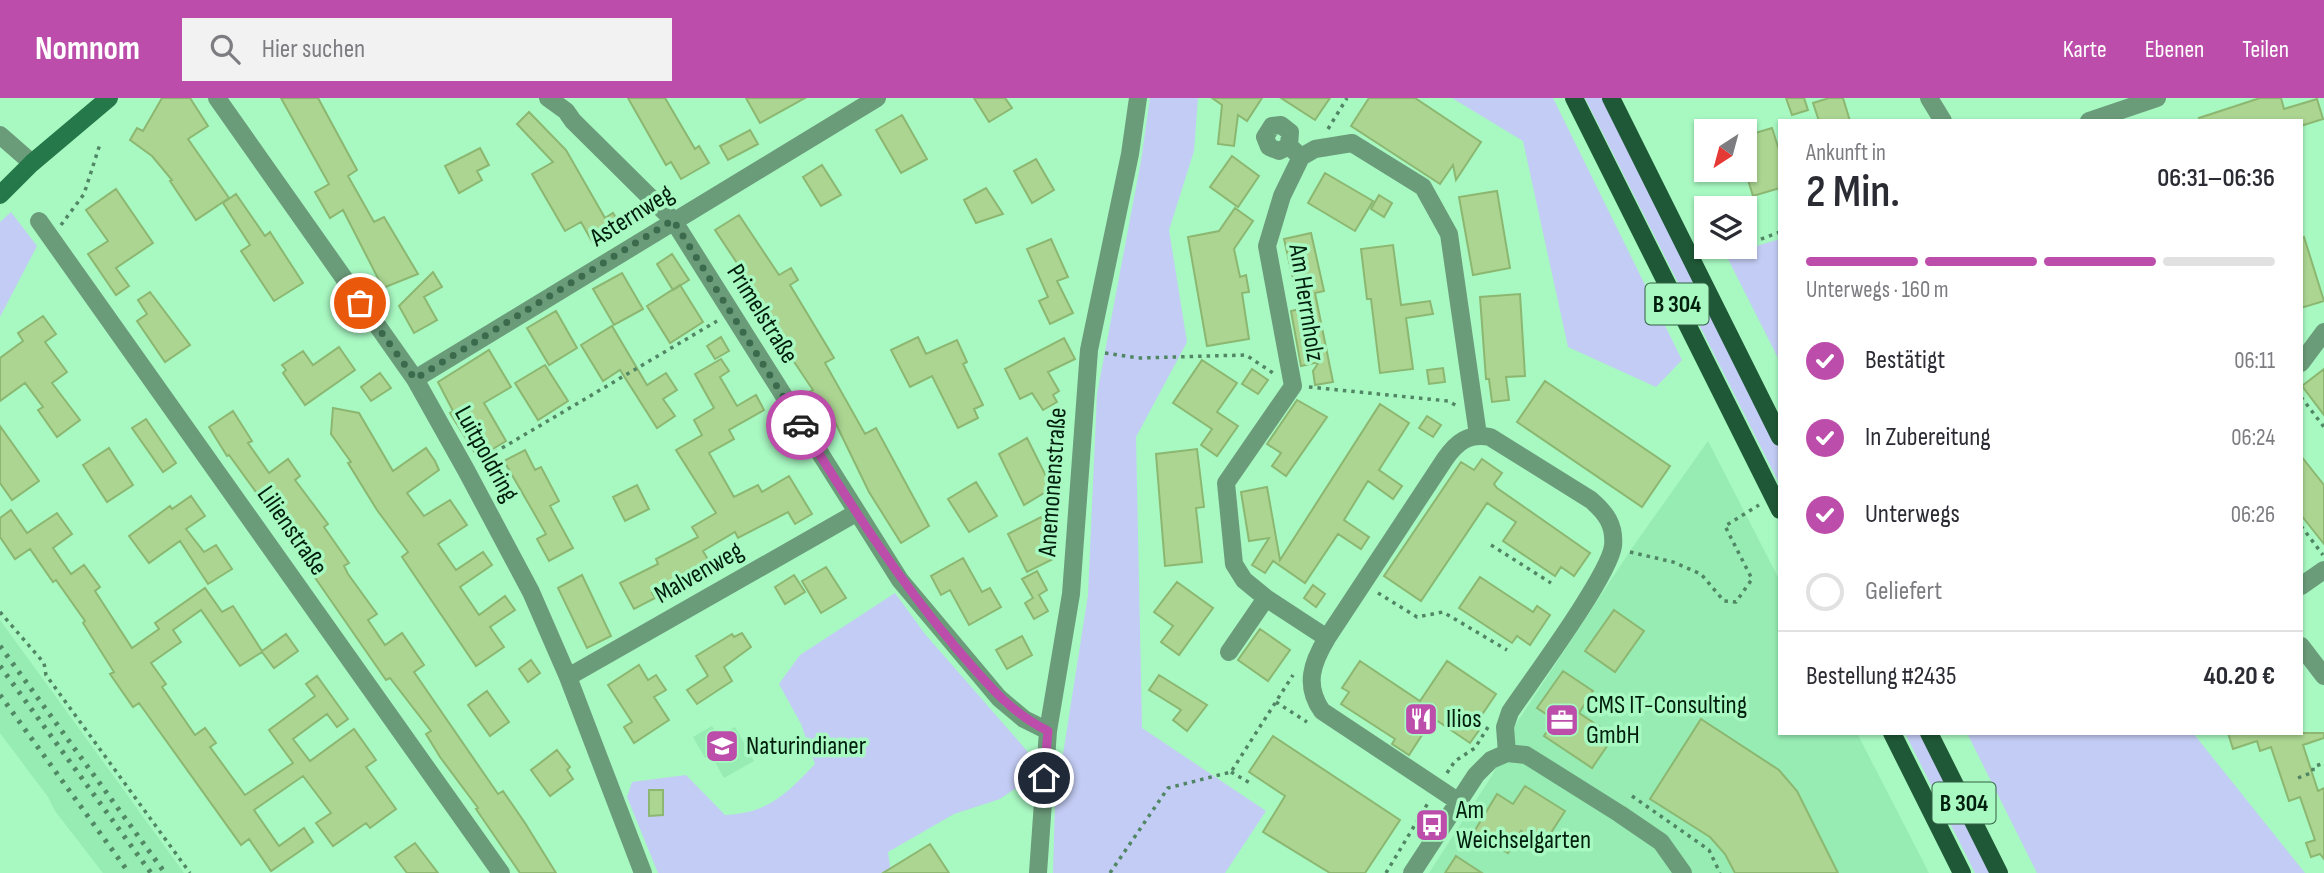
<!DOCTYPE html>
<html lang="de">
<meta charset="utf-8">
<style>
:root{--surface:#fff;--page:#f2f2f3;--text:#2b2b33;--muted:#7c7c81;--line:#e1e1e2;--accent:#bc4daa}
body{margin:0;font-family:"Sofia Sans Condensed",sans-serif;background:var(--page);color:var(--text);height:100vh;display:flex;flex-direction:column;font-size:26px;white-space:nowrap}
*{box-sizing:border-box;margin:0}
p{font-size:23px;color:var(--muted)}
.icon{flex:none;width:38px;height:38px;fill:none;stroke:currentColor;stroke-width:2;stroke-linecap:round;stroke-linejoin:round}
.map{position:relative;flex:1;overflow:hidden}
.drawer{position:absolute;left:1778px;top:21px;width:525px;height:616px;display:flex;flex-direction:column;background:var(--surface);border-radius:0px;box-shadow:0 2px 5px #0004}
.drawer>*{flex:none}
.needle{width:46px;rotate:216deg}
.controls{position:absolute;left:1694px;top:21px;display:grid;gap:14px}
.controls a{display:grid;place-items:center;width:63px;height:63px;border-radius:0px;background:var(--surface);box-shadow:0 2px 5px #0004;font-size:35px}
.pin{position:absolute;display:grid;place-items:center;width:60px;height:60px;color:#fff;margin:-30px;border:4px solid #fff;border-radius:50%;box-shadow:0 2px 7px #0007}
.courier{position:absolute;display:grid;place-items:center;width:70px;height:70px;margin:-35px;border:5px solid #bc4daa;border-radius:50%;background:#fff;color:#222;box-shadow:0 2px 9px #0007}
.headline em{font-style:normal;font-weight:600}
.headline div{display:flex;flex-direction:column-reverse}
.headline{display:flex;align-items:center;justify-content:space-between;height:119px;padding:0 28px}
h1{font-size:46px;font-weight:600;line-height:52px}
.bar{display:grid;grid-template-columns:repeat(4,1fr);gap:10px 7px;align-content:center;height:84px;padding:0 28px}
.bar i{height:9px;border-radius:5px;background:var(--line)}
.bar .current{background:var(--accent)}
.bar p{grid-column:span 4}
.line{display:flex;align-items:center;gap:18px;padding:0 28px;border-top:2px solid var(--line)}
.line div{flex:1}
ol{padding:0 28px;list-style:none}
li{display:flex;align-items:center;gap:21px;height:77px}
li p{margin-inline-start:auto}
li .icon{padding:7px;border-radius:50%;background:var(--accent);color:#fff;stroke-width:4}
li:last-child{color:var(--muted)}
li i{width:38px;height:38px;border:4px solid var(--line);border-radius:50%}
header{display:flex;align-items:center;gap:42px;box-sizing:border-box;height:98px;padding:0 35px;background:var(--accent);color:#fff}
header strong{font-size:33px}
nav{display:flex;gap:38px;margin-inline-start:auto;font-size:24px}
.search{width:490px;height:63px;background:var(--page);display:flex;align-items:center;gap:18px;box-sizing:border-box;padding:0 24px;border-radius:0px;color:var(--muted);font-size:26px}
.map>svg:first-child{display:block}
.built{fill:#96ecb3}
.green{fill:#c3ccf4}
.building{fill:#abd591;stroke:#8cb771;stroke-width:2}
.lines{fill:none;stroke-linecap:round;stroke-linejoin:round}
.path{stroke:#508663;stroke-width:3.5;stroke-dasharray:3.5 5;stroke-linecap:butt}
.street{stroke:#6b9c7a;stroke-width:18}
.secondary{stroke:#257849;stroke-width:18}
.primary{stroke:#1f5836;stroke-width:18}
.rail{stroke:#528965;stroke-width:5;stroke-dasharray:3.5 7;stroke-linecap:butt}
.done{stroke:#3b6b4c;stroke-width:7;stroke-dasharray:0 12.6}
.route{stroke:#bc4daa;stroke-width:9}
.labels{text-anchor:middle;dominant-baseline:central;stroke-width:7;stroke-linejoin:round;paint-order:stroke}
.shield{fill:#a8f8c2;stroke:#326043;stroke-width:2}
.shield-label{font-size:24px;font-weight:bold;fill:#001f0d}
.street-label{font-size:26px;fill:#001f0d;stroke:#a8f8c2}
.poi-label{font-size:26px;fill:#001f0d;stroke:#a8f8c2;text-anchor:start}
</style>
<header>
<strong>Nomnom</strong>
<div class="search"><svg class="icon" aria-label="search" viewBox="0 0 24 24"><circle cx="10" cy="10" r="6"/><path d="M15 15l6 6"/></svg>Hier suchen</div>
<nav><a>Karte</a><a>Ebenen</a><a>Teilen</a></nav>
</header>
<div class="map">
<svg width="2324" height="775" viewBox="0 0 2324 775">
<rect width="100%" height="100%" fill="#a8f8c2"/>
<path class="built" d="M1708,343L1780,483V635H1857L1929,775H1429L1493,676L1516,626L1632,450Z
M0,522L184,775H103L55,713L48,699L0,635Z
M712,628L718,638L735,629L754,663L724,680L711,657L705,660L693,639Z"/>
<path class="green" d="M1150,0H1198L1194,53L1169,132L1187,244L1136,339L1142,630L1266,713L1225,775H1053L1055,707L1088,497L1097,296L1141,63Z
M1452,0H1553L1682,262L1656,289L1568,249L1523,43Z
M1585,0H1603L1780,350V387Z
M11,114L37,148L0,219V124Z
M1780,141V264L1726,157Z
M895,495L925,536L1028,654L1032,679L1000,701L954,716L888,754L891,775H658L627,699L632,684L686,677L725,717C769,715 786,696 815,666L801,626L779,586L800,557Z
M1905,635H1923L1994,775H1975Z
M1967,635H2193L2305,775H2037Z"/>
<path class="building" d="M162,0H190L208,28L188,41L229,100L196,122L170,83L172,82L152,58L130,42L137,30L143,33Z
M281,0H318L357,72L348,78L374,124L384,119L418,176L383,190L343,112L330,120L315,94L329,86Z
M628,0H665L695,51L699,48L709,65L681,81L671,64L666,67Z
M746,0H805L760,25Z
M974,0H1005L1012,10L989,24Z
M1212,0H1262L1247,23L1238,17L1234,48L1218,46L1222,7Z
M1281,0H1330L1315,22Z
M1369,0H1415L1481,44L1456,82L1453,67L1440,86L1351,28Z
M1786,0H1804L1808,12L1792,17Z
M1829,0H1843L1850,23H1819L1813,5Z
M2260,0H2281L2284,11L2317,1L2323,21L2301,28V23H2200L2199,20Z
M529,14L566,52L605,120L613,115L621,128L593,145L581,124L565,133L532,76L553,64L517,26Z
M902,17L927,61L901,75L876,32Z
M1772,30L1780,55V90L1753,98L1745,72V38Z
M750,32L758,46L728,62L720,48Z
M480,50L489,67L477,73L482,82L459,95L445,68Z
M1232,58L1259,78L1238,109L1210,89Z
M1036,61L1054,92L1032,105L1014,73Z
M822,67L841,97L821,108L803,79Z
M1325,75L1373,103L1355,133L1308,105Z
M986,90L1003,116L976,125L964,102Z
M116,91L153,145L116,170L129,188L116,197L88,156L108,143L86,112Z
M1497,93L1510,170L1473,177L1459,99Z
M236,96L265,138L270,134L303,185L274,203L241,153L250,147L223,105Z
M1379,97L1392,105L1384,119L1371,111Z
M1235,110L1253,123L1234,151L1240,179L1246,177L1249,194L1242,195L1249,241L1207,248L1188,139L1219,133Z
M739,117L779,177L791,170L798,182L790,187L834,260L825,265L865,336L876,330L929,428L901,445L869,394L835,324L826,329L807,295L813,292L756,207L741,183L747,180L715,132Z
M1311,135L1324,193L1315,195L1333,284L1315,287L1313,273L1319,264L1301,268L1291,213L1300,211L1284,141Z
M2304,139L2324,203L2301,210V140Z
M1051,141L1068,179L1057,183L1073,215L1050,226L1039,203L1048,199L1027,151Z
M1393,147L1401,207L1430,203L1433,216L1406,220L1413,271L1380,275L1371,201H1367L1361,151Z
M672,156L689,182L673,192L657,166Z
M433,174L442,189L424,199L437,222L414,235L399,208Z
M622,175L643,211L614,227L593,191Z
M680,187L703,224L670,245L647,208Z
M150,194L190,247L165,264L137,223L147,216L138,202Z
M1520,196L1525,278L1506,279L1509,302L1492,304L1489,281H1486L1480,199Z
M556,213L577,250L549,267L527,230Z
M43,218L56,236L45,244L67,274L52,285L80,322L57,339L38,312L43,309L25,285L0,303V260L23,243L18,235Z
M612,228L647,287L666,275L677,292L663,301L675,318L657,330L620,272L603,283L581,247Z
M721,239L729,253L715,261L707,248Z
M918,239L926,256L957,242L967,264L963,266L983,307L974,311L978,320L958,330L932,278L910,289L891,252Z
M1064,240L1075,261L1048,274L1059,293L1053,297L1057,304L1043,312L1032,295L1020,301L1005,271Z
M339,249L355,272L305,307L283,275L286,272L282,267L303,253L313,267Z
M489,252L511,289L484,305L506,343L478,360L450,315L453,313L438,284Z
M721,261L729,273L720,279L737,308L756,297L764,312L729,332L734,341L709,355L734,399L758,387L762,394L789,378L812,416L795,426L788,414L738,440L735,434L703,453L710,465L652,495L655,500L634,511L620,485L658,466L656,461L698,439L692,429L716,415L676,352L702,337L694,322L714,310L695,276Z
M1202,262L1237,285L1217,314L1238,328L1217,358L1201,347L1212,331L1173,305Z
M545,267L568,303L538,322L515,285Z
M1443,270L1445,284L1429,286L1427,272Z
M1252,271L1268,282L1258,296L1242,286Z
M2324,271V317L2302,288Z
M380,275L391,290L371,303L361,289Z
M1545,283L1670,368L1642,409L1517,324Z
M1297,302L1327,319L1286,378L1272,368L1281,355L1267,346Z
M1380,306L1409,325L1379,372L1402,388L1393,401L1368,383L1344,422L1369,439L1361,451L1338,436L1305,485L1273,463L1265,475L1252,467L1269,440L1249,443L1241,394L1267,389L1280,462Z
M333,310L359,315L393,373L426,350L435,363L439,372L407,395L424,418L450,402L467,427L438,446L456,472L483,454L492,467L460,489L479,517L505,498L515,512L490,529L504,549L476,568L402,459L408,454L377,412L348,365L351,364L331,336Z
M233,313L252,343L248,345L269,375L288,361L300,378L295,382L328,426L324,429L349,465L344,468L348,476L377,516L368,522L385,547L402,535L424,567L414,574L498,696L503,693L525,725L556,775H520L476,711L478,710L440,659L426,636L431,633L390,580L386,582L300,458L305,454L267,403L264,405L229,357L227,358L209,329Z
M1427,318L1441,327L1433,339L1419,330Z
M146,321L176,365L163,374L132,330Z
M0,328L39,383L12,402L0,385Z
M1027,340L1052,390L1024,407L999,356Z
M109,350L133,387L107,404L83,367Z
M1197,351L1204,409L1196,410L1202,464L1165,468L1156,356Z
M525,352L535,372L541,369L559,403L550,408L573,450L549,463L537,441L546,436L504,363Z
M2301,358L2324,387V446L2301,417Z
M1482,361L1502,375L1494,386L1497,390L1590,455L1574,478L1561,469L1555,478L1503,443L1516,424L1487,405L1421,503L1384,478L1461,364L1474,372Z
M976,384L997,418L969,434L948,401Z
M637,387L649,411L625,423L613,399Z
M191,398L205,418L186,431L204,454L216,447L232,471L208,486L180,443L149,465L129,438L170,408L172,411Z
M11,412L27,435L57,415L72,436L53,450L71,476L84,467L100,489L95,493L132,550L159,531L155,525L205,490L222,514L233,508L262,553L286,536L298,553L274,570L262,554L240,568L201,512L173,532L181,544L151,565L166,586L162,589L195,637L205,630L216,645L210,649L245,697L293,665L269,632L315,598L306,586L317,578L348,621L337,629L327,616L293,641L310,663L354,631L376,662L366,669L396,711L370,730L366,725L333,748L316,725L331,715L303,678L254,712L279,748L304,730L313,744L271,773L249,741L241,747L139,605L133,609L110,576L114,574L83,525L85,523L56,482L53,484L30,451L15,461L0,439V420Z
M1041,419L1058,446L1048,451L1053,461L1027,474L1008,436Z
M963,460L982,494L990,490L1001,509L969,527L950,492L941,497L931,478Z
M826,469L846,500L821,515L802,483Z
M1037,473L1047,492L1039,497L1048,513L1034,521L1025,505L1033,500L1022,481Z
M582,477L611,538L587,550L558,490Z
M794,477L805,494L785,506L775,489Z
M1480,479L1533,514L1537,508L1550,517L1530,547L1517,538L1512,545L1459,510Z
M1177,484L1213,510L1179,557L1161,544L1173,528L1154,514Z
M1313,487L1325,496L1316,509L1304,500Z
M1614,512L1644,533L1615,574L1585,553Z
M1260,531L1290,552L1268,583L1238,562Z
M742,535L751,549L724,569L732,583L697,606L687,592L708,578L696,558L732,536L734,539Z
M1022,538L1032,557L1007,571L996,552Z
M531,562L540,575L528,584L519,571Z
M1360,563L1420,603L1447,563L1496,596L1475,627L1480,631L1470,645L1433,620L1409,657L1392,646L1395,641L1341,606L1349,594L1342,590Z
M639,567L648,582L656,577L666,592L654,599L669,622L634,645L624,629L632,624L608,587Z
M1563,573L1593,593L1579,615L1614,638L1592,670L1544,638L1555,622L1537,610Z
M1159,577L1207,607L1187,633L1173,622L1181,612L1149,592Z
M487,593L509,624L490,638L468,607Z
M1701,621L1779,672L1797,693L1838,775H1735L1725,756L1710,739L1650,701Z
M2228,635H2324V640L2303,647L2318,693L2324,690V761L2320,756L2311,759L2306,745L2315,742L2300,699L2289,703L2271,649L2260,653L2257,643L2233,651Z
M1273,638L1400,722L1365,775H1330L1263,734L1285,698L1249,674Z
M557,652L570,669L567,672L573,681L550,698L531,672Z
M1525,688L1565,713L1543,747L1521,733L1508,755L1474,734L1497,696L1513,706Z
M649,692H663V717L649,718Z
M415,745L438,775H407L395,759Z
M930,746L949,775H883Z
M1456,758L1482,775H1445Z"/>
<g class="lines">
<path class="path" d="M1328,31L1347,0
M61,127L84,96L100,46
M1745,147L1780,134
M1718,157L1740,149
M1105,255L1138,260L1246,257L1273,275
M1309,289L1448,303L1457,308
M2301,299L2324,329
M480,363L717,223
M2301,428L2323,457
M1491,447L1551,485
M1630,454L1673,464L1701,476L1724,503L1736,504L1752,481L1725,428L1759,407
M1378,495L1417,519L1443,514L1507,552
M0,514L44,565L46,577L190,775
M1276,604L1307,624
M1231,674L1250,685
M1447,675L1455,663L1475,650L1488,629
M2298,680L2313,674V669L2324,665
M1632,698L1709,752L1720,775
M1110,775L1168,690L1231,674L1293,577
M1386,775L1428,705"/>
<path class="street" d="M217,0L415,281L466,372L531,494L568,579L643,775
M548,0L566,13L573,23L673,122L900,482L999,600L1024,621L1048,633
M1929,0L1943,23
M2089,23L2157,0
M0,37L32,65
M1289,48L1279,53L1269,49L1265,39L1272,28L1281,27L1290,34L1289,48L1301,59
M39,123L501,775
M2301,265L2324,234
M415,281L877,0
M2301,488L2324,472
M1327,540L1266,500L1244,482L1234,466L1226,385L1293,288L1267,148L1282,98L1301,59L1315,51L1352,45L1423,89L1449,136L1478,337
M2301,548L2324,578
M1229,554L1266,500
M568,579L856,415
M1459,704L1322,613C1304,587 1312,565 1327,540L1445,361C1457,344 1468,335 1490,339L1591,402C1606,415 1615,427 1613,448C1609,478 1531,583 1510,614L1505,629L1507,655
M1038,775L1048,633L1071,496L1089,252L1130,56L1138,0
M1412,775L1476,677L1491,662L1507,655L1526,657L1620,716L1661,744L1683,775"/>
<path class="secondary" d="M0,97L32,65L109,0"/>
<path class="primary" d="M1574,0L1780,412
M1611,0L1780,339
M1892,635L1962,775
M1929,635L1999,775"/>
<path class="rail" d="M0,548L165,775
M0,568L151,775
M0,597L129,775"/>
</g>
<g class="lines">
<path class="done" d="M360,205L415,281L673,122L801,327"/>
<path class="route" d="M801,327C851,407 896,479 957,551C985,583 1009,614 1048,633L1044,680"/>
</g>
<defs>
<g id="restaurant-square" transform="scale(1.75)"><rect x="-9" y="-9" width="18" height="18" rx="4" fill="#bc4daa" stroke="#a8f8c2"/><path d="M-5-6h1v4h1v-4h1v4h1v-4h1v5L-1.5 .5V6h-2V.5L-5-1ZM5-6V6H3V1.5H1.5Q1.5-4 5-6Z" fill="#fff"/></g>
<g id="office-square" transform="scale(1.75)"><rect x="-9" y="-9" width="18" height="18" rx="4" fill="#bc4daa" stroke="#a8f8c2"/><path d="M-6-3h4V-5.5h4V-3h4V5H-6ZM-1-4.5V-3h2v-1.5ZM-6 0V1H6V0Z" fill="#fff"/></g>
<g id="school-square" transform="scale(1.75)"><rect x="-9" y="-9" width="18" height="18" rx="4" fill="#bc4daa" stroke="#a8f8c2"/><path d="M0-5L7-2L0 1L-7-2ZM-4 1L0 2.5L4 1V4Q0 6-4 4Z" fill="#fff"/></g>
<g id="bus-square" transform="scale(1.75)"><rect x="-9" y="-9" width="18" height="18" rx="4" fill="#bc4daa" stroke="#a8f8c2"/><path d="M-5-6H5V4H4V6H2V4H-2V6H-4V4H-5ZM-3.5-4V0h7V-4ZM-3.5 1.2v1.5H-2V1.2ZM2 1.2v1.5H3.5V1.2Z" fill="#fff"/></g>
</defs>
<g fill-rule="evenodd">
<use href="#restaurant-square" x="1421" y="621"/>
<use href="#office-square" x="1562" y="622"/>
<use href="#school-square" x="722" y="648"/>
<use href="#bus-square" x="1432" y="727"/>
</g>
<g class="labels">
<g class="shield">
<rect x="1645.5" y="185.5" width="63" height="41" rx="5"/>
<rect x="1932.5" y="684.5" width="63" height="41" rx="5"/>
</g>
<g class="shield-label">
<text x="1677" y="206">B 304</text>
<text x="1964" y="705">B 304</text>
</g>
<g class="street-label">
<text transform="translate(632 118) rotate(-32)">Asternweg</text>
<text transform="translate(1306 205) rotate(81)">Am Herrnholz</text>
<text transform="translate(762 216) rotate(58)">Primelstraße</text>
<text transform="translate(486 356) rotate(61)">Luitpoldring</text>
<text transform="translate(1053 384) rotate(-86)">Anemonenstraße</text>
<text transform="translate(292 433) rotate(55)">Lilienstraße</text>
<text transform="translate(699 475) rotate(-30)">Malvenweg</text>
</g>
<g class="poi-label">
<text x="1586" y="607">CMS IT-Consulting<tspan x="1586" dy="30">GmbH</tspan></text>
<text x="1446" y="621">Ilios</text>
<text x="746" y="648">Naturindianer</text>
<text x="1456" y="712">Am<tspan x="1456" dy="30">Weichselgarten</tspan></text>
</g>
</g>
</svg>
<div class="controls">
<a><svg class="needle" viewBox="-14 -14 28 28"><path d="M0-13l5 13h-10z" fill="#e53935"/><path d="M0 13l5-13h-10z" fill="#7c7c81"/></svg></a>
<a><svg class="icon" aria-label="layers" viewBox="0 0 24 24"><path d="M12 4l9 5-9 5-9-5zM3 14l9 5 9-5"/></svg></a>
</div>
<div class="pin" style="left:360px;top:205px;background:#ea580c"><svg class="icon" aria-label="bag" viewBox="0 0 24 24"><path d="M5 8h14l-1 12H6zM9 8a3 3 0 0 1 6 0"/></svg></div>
<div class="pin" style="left:1044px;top:680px;background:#1f2937"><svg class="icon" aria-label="home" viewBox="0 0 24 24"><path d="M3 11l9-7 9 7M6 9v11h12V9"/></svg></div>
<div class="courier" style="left:801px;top:327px"><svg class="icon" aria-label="car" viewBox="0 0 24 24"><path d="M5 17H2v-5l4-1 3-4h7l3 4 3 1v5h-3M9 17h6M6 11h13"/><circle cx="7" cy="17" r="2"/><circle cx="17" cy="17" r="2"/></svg></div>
<section class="drawer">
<div class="headline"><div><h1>2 Min.</h1><p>Ankunft in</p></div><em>06:31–06:36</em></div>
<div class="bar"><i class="current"></i><i class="current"></i><i class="current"></i><i></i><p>Unterwegs · 160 m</p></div>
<ol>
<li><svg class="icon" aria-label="check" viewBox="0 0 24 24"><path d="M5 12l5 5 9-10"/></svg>Bestätigt<p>06:11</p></li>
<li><svg class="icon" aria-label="check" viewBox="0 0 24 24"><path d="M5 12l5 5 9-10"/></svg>In Zubereitung<p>06:24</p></li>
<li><svg class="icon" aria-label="check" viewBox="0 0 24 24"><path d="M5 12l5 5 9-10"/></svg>Unterwegs<p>06:26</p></li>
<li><i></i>Geliefert</li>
</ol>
<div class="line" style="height:91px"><div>Bestellung #2435</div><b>40.20 €</b></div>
</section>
</div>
